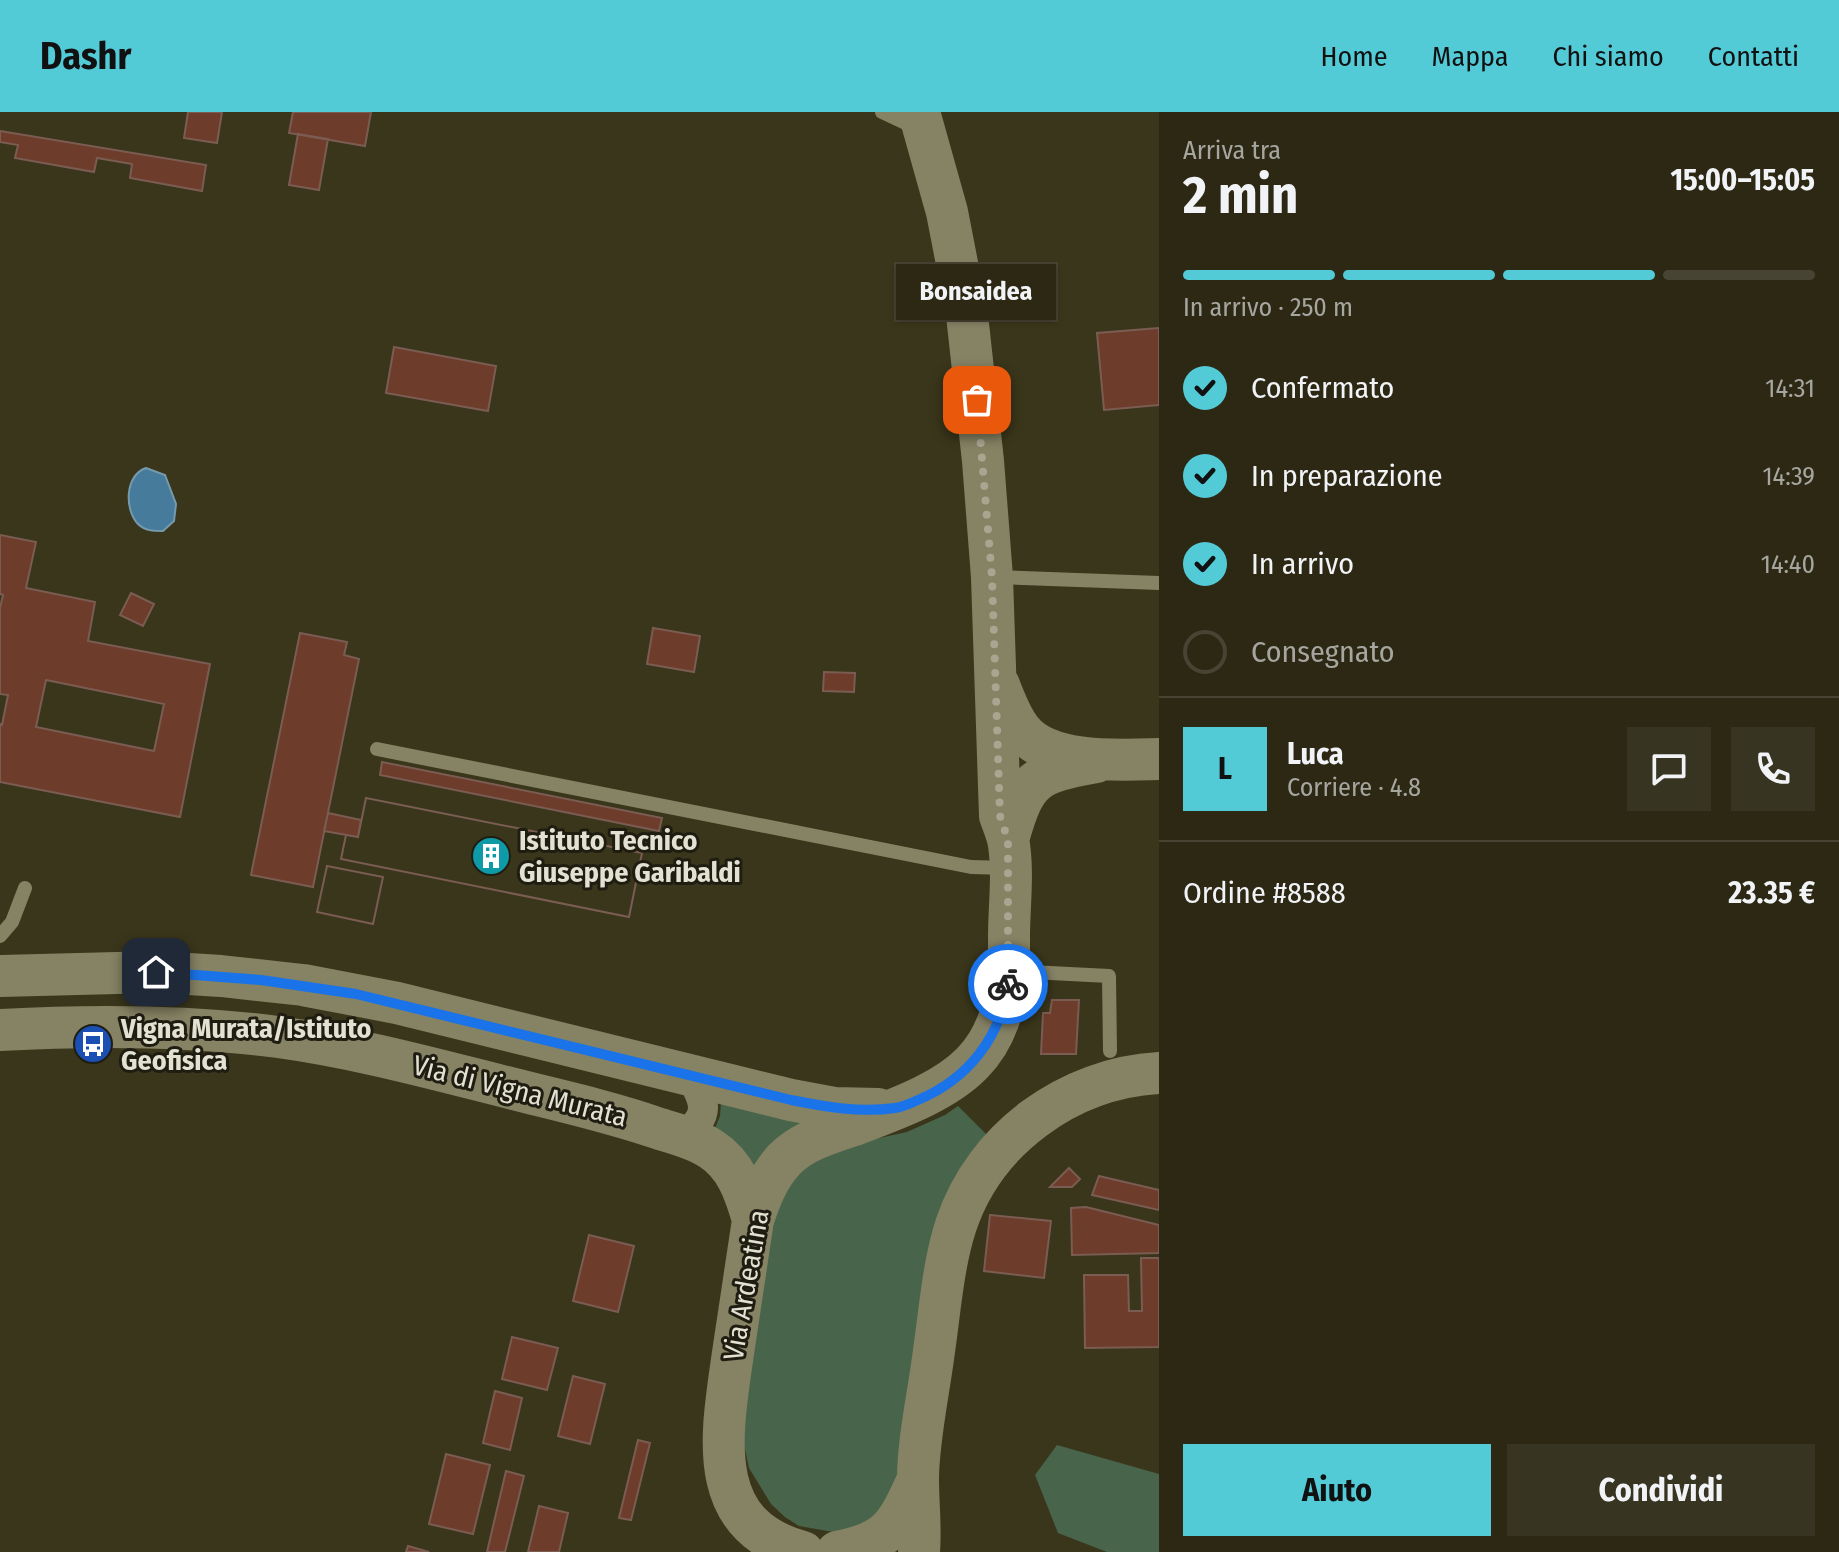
<!DOCTYPE html>
<html lang="it">
<meta charset="utf-8">
<style>
:root{--surface:#2c2814;--page:#383422;--text:#f1f3f6;--muted:#a6a6a0;--line:#484434;--accent:#52cbd7}
body{margin:0;font-family:"Fira Sans Condensed",sans-serif;background:var(--page);color:var(--text);height:100vh;display:flex;flex-direction:column;font-size:30px;white-space:nowrap}
*{box-sizing:border-box;margin:0}
p{font-size:26px;color:var(--muted)}
.icon{flex:none;width:44px;height:44px;fill:none;stroke:currentColor;stroke-width:2;stroke-linecap:round;stroke-linejoin:round}
.map{position:relative;flex:1;overflow:hidden}
.details{display:flex;flex-direction:column;background:var(--surface);width:680px}
.details>*{flex:none}
.pin{position:absolute;display:grid;place-items:center;width:68px;height:68px;color:#fff;margin:-34px;border-radius:16px;box-shadow:0 4px 12px #0006}
.courier{position:absolute;display:grid;place-items:center;width:80px;height:80px;margin:-40px;border:6px solid #1a73e8;border-radius:50%;background:#fff;color:#222;box-shadow:0 2px 10px #0007}
.bubble{position:absolute;height:56px;border-radius:0px;background:var(--surface);box-shadow:0 2px 6px #0004,0 0 0 2px var(--line);font-size:26px;font-weight:700;line-height:56px;text-align:center}
.overview em{font-style:normal;font-weight:700}
.overview div{display:flex;flex-direction:column-reverse}
.overview{display:flex;align-items:center;justify-content:space-between;height:136px;padding:0 24px}
h1{font-size:52px;font-weight:700;line-height:60px}
.bar{display:grid;grid-template-columns:repeat(4,1fr);gap:12px 8px;align-content:center;height:96px;padding:0 24px}
.bar i{height:10px;border-radius:6px;background:var(--line)}
.bar .selected{background:var(--accent)}
.bar p{grid-column:span 4}
.line{display:flex;align-items:center;gap:20px;padding:0 24px;border-top:2px solid var(--line)}
.line div{flex:1}
.round{display:grid;place-items:center;flex:none;width:84px;height:84px;border-radius:0px;background:var(--page)}
ol{padding:0 24px;list-style:none}
li{display:flex;align-items:center;gap:24px;height:88px}
li p{margin-inline-start:auto}
li .icon{padding:8px;border-radius:50%;background:var(--accent);color:#111;stroke-width:4}
li:last-child{color:var(--muted)}
li i{width:44px;height:44px;border:4px solid var(--line);border-radius:50%}
.cta{display:flex;gap:16px;margin-top:auto;padding:16px 24px}
.cta a{flex:1;height:92px;border-radius:0px;background:var(--accent);color:#111;font-size:32px;font-weight:700;line-height:92px;text-align:center}
.cta a+a{background:var(--page);color:var(--text)}
header{display:flex;align-items:center;gap:48px;box-sizing:border-box;height:112px;padding:0 40px;background:var(--accent);color:#111}
header strong{font-size:38px}
nav{display:flex;gap:44px;margin-inline-start:auto;font-size:28px}
main{display:flex;flex:1;min-height:0}
.map>svg:first-child{display:block}
.green{fill:#48654b}
.water{fill:#467b9c;stroke:#759aac;stroke-width:2}
.building{fill:#6e3c2b;stroke:#7a5c52;stroke-width:2;fill-rule:evenodd}
.lines{fill:none;stroke-linecap:round;stroke-linejoin:round}
.lane{stroke:#868264;stroke-width:14}
.street{stroke:#868264;stroke-width:30}
.secondary{stroke:#868264;stroke-width:42}
.done{stroke:#a8a591;stroke-width:8;stroke-dasharray:0 14.4}
.route{stroke:#1a73e8;stroke-width:10}
.labels{text-anchor:middle;dominant-baseline:central;stroke-width:6;stroke-linejoin:round;paint-order:stroke}
.poi-label{font-size:28px;font-weight:bold;fill:#e3e1d1;stroke:#1f1d11;text-anchor:start}
.street-label{font-size:28px;fill:#e3e1d1;stroke:#1f1d11}
</style>
<header>
<strong>Dashr</strong>
<nav><a>Home</a><a>Mappa</a><a>Chi siamo</a><a>Contatti</a></nav>
</header>
<main>
<div class="map">
<svg width="1159" height="1440" viewBox="0 0 1159 1440">
<rect width="100%" height="100%" fill="#3a361b"/>
<path class="green" d="M721,990L822,1014L759,1064L714,1019L720,1004Z
M958,994L994,1030L898,1367L885,1398L861,1414L833,1420L799,1414L785,1405L771,1392L749,1356L741,1318L769,1105L792,1063L847,1033L907,1020L945,1003Z
M1057,1333L1159,1362V1440H1107L1058,1421L1035,1363Z"/>
<path class="water" d="M146,356L165,363L176,392L174,409L163,419C154,419 145,419 138,412C124,397 125,363 146,356Z"/>
<path class="building" d="M188,0H222L217,31L184,26Z
M293,0H371L365,34L289,21Z
M0,19L206,53L202,79L130,66L132,52L97,46L94,60L15,46L18,33L0,30Z
M298,22L328,27L319,78L289,73Z
M1159,216V293L1104,298L1097,221Z
M394,235L496,254L488,299L386,281Z
M0,423L36,430L26,476L95,490L88,529L210,552L180,705L0,670V612L2,613L8,583L0,582V496L3,483L0,482ZM46,568L164,592L154,639L36,615Z
M131,481L154,492L143,514L120,503Z
M653,516L700,524L694,560L647,552Z
M300,521L347,530L344,543L359,547L313,775L251,763Z
M824,560L855,561L854,580L823,579Z
M382,650L662,706L659,719L380,663Z
M366,686L642,741L629,805L341,747L346,723L358,725Z
M366,686L642,741L629,805L341,747L346,723L358,725Z
M328,701L361,708L358,725L324,719Z
M327,754L383,765L373,812L317,800Z
M327,754L383,765L373,812L317,800Z
M1052,888H1079L1076,942H1041L1043,901H1050Z
M1069,1056L1080,1067L1072,1075H1050Z
M1099,1064L1159,1078V1098L1092,1083Z
M1086,1095L1159,1113V1141L1072,1143L1071,1096Z
M990,1103L1051,1109L1044,1166L984,1159Z
M589,1123L634,1134L618,1200L573,1189Z
M1141,1146H1159V1235L1085,1236L1084,1163H1128L1129,1199H1142Z
M512,1225L558,1236L547,1278L502,1267Z
M573,1264L605,1272L590,1332L558,1324Z
M495,1279L522,1286L510,1338L483,1331Z
M638,1328L650,1331L631,1408L619,1406Z
M446,1342L490,1353L473,1422L429,1412Z
M506,1359L524,1364L505,1440H487Z
M539,1394L568,1401L559,1440H528Z
M408,1434L429,1440H406Z"/>
<g class="lines">
<path class="lane" d="M882,0L914,15
M996,465L1159,471
M377,637L971,755L1009,756
M0,824L12,810L25,776
M1012,859L1109,864L1110,939"/>
<path class="street" d="M683,1024C711,1003 706,991 690,963"/>
<path class="secondary" d="M999,573C1005,589 1011,605 1021,618C1048,653 1120,648 1159,647
M1008,728C1025,666 1035,661 1096,650
M0,864L156,860L221,864L303,873L397,891L791,988L834,996L878,997
M0,918C93,913 185,913 278,925C366,937 452,962 538,983C579,993 620,1003 660,1017C677,1022 696,1027 711,1037C736,1053 745,1080 753,1108
M803,1440C702,1414 722,1320 733,1241C740,1197 746,1152 753,1108C760,1087 768,1065 784,1048C802,1029 830,1021 854,1013C961,973 1011,950 1009,825C1009,794 1014,758 1008,727C1006,720 1003,712 1000,704L992,465L983,349L967,203L947,100L919,0
M837,1440C890,1430 897,1413 918,1367
M919,1440C921,1415 918,1391 918,1367C918,1328 929,1279 934,1239C940,1198 943,1153 956,1113C985,1026 1069,966 1159,961"/>
</g>
<g class="lines">
<path class="done" d="M977,288L992,465L1000,704L1008,728V872"/>
<path class="route" d="M156,860L261,868L356,882L791,988C826,995 860,1001 895,996C903,995 911,991 918,988C968,967 1001,925 1008,872"/>
</g>
<defs>
<g id="building-disc" transform="scale(2)"><circle r="9.5" fill="#0f9aa8" stroke="#1f1d11"/><path d="M-4-6H4V6H1V3H-1V6H-4ZM-2.5-4.3h1.7v1.8h-1.7ZM.8-4.3h1.7v1.8H.8ZM-2.5-1h1.7V.8h-1.7ZM.8-1h1.7V.8H.8Z" fill="#fff"/></g>
<g id="bus-disc" transform="scale(2)"><circle r="9.5" fill="#1a4fb4" stroke="#1f1d11"/><path d="M-5-6H5V4H4V6H2V4H-2V6H-4V4H-5ZM-3.5-4V0h7V-4ZM-3.5 1.2v1.5H-2V1.2ZM2 1.2v1.5H3.5V1.2Z" fill="#fff"/></g>
</defs>
<g fill-rule="evenodd">
<use href="#building-disc" x="491" y="744"/>
<use href="#bus-disc" x="93" y="932"/>
</g>
<g class="labels">
<g class="poi-label">
<text x="519" y="728">Istituto Tecnico<tspan x="519" dy="32">Giuseppe Garibaldi</tspan></text>
<text x="121" y="916">Vigna Murata/Istituto<tspan x="121" dy="32">Geofisica</tspan></text>
</g>
<g class="street-label">
<text transform="translate(520 979) rotate(14)">Via di Vigna Murata</text>
<text transform="translate(746 1173) rotate(-80)">Via Ardeatina</text>
</g>
</g>
</svg>
<div class="pin" style="left:977px;top:288px;background:#ea580c"><svg class="icon" aria-label="bag" viewBox="0 0 24 24"><path d="M5 8h14l-1 12H6zM9 8a3 3 0 0 1 6 0"/></svg></div>
<div class="pin" style="left:156px;top:860px;background:#1f2937"><svg class="icon" aria-label="home" viewBox="0 0 24 24"><path d="M3 11l9-7 9 7M6 9v11h12V9"/></svg></div>
<div class="courier" style="left:1008px;top:872px"><svg class="icon" aria-label="bike" viewBox="0 0 24 24"><circle cx="6" cy="16" r="4"/><circle cx="18" cy="16" r="4"/><path d="M6 16l4-8h5l3 8M10 8l3 8H6M13 5h3"/></svg></div>
<div class="bubble" style="left:896px;top:152px;width:160px">Bonsaidea</div>
</div>
<section class="details">
<div class="overview"><div><h1>2 min</h1><p>Arriva tra</p></div><em>15:00–15:05</em></div>
<div class="bar"><i class="selected"></i><i class="selected"></i><i class="selected"></i><i></i><p>In arrivo · 250 m</p></div>
<ol>
<li><svg class="icon" aria-label="check" viewBox="0 0 24 24"><path d="M5 12l5 5 9-10"/></svg>Confermato<p>14:31</p></li>
<li><svg class="icon" aria-label="check" viewBox="0 0 24 24"><path d="M5 12l5 5 9-10"/></svg>In preparazione<p>14:39</p></li>
<li><svg class="icon" aria-label="check" viewBox="0 0 24 24"><path d="M5 12l5 5 9-10"/></svg>In arrivo<p>14:40</p></li>
<li><i></i>Consegnato</li>
</ol>
<div class="line" style="height:144px"><b class="round" style="background:var(--accent);color:#111">L</b><div><b>Luca</b><p>Corriere · 4.8</p></div><a class="round"><svg class="icon" aria-label="chat" viewBox="0 0 24 24"><path d="M4 5h16v11H9l-5 4z"/></svg></a><a class="round"><svg class="icon" aria-label="phone" viewBox="0 0 24 24"><path d="M5 4h4l2 5-3 2q2 4 5 5l2-3 5 2v4C11 20 4 13 5 4z"/></svg></a></div>
<div class="line" style="height:104px"><div>Ordine #8588</div><b>23.35 €</b></div>
<div class="cta"><a>Aiuto</a><a>Condividi</a></div>
</section>
</main>
